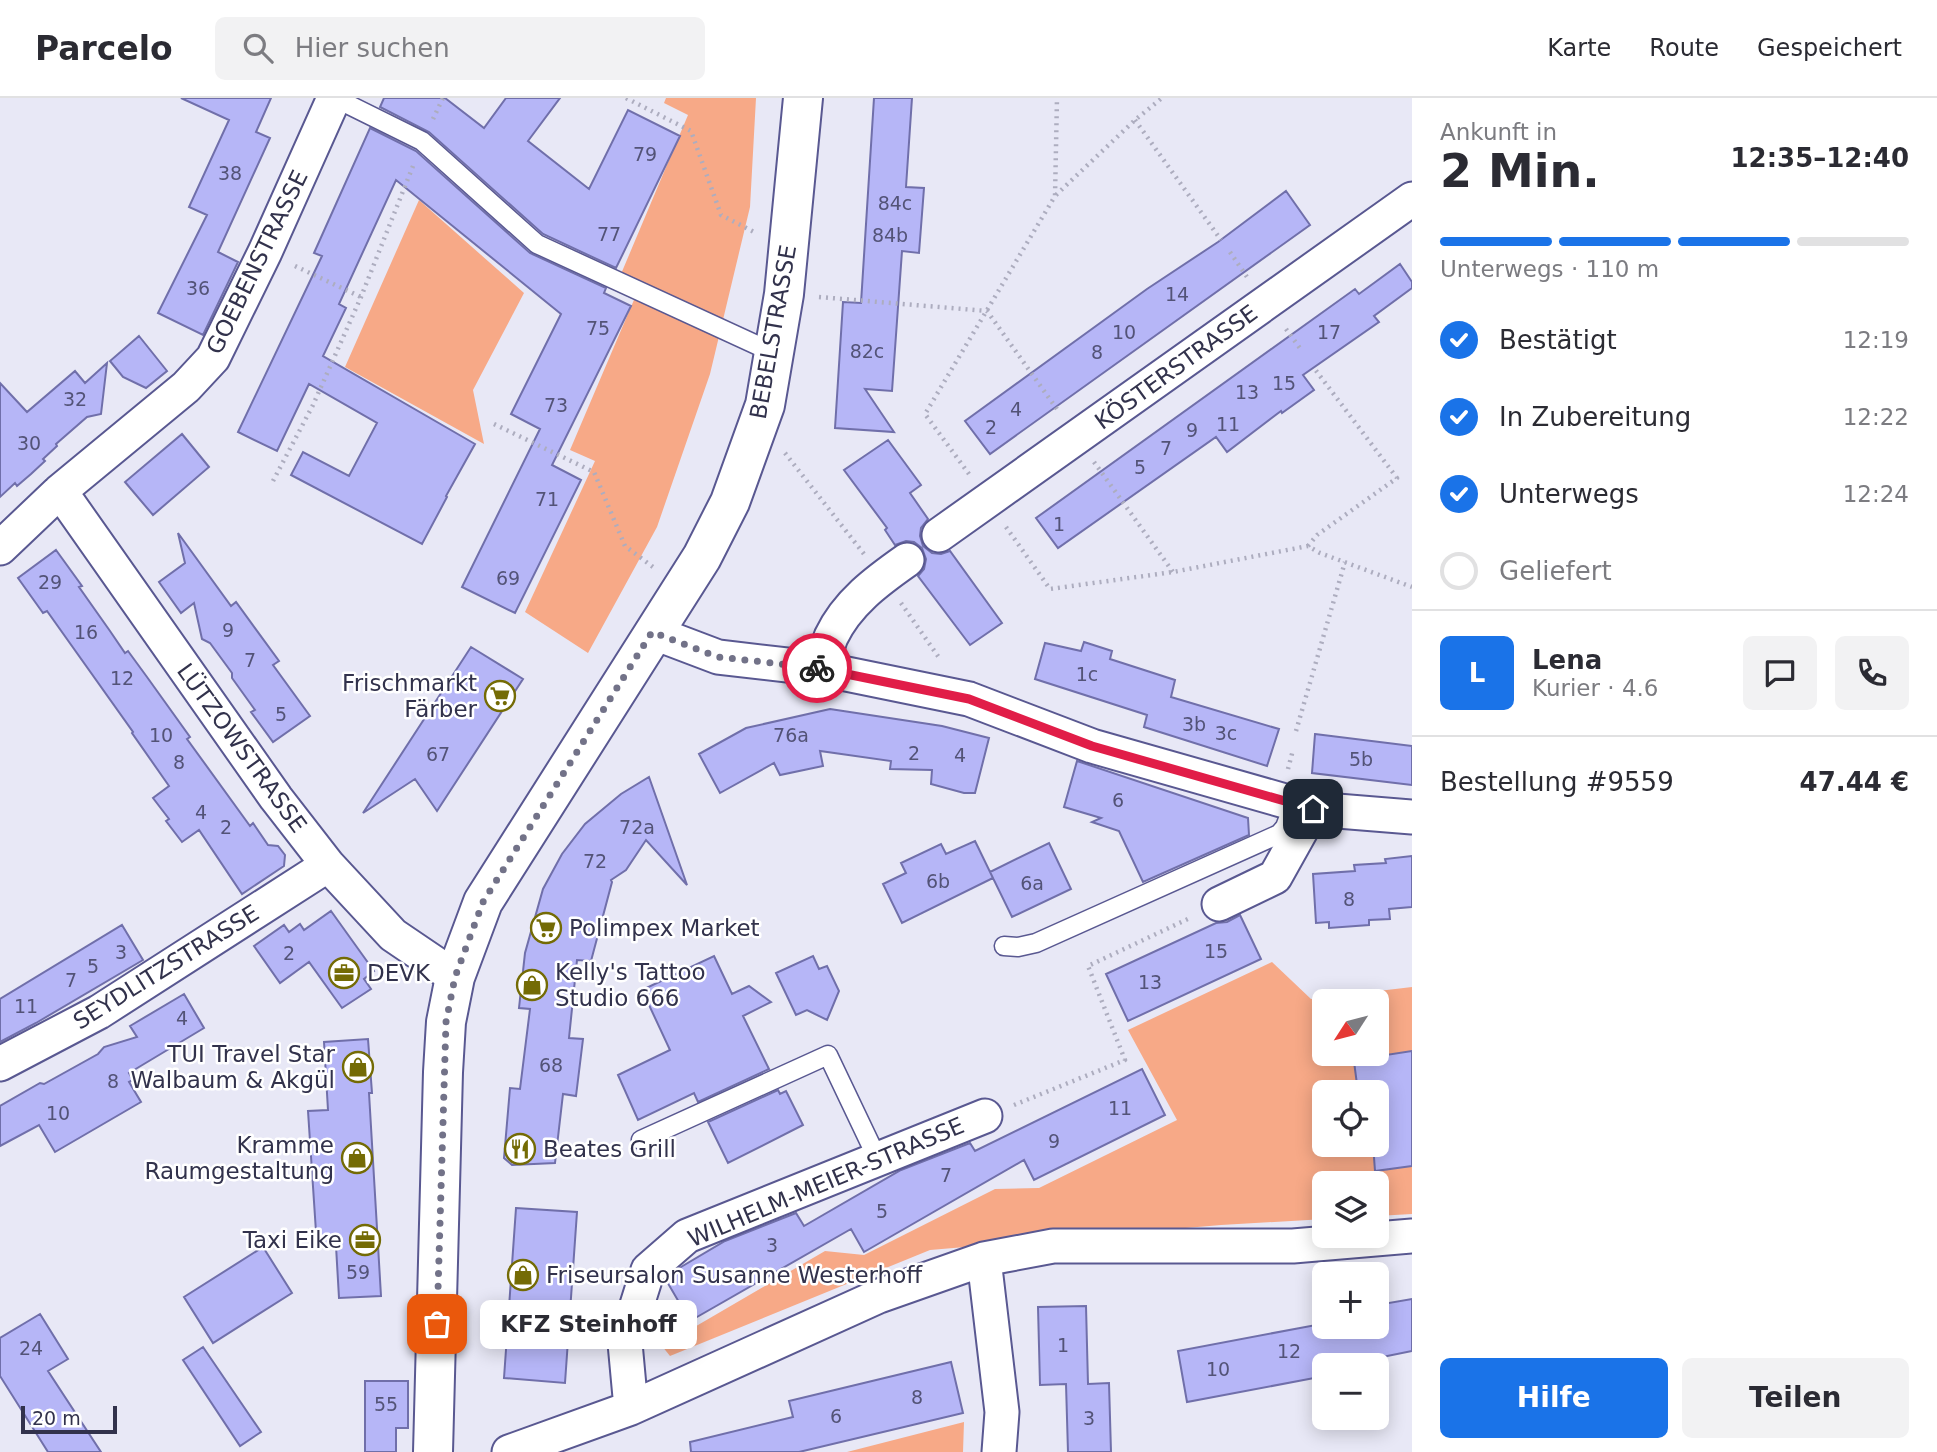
<!DOCTYPE html>
<html lang="de">
<meta charset="utf-8">
<style>
:root{--surface:#fff;--page:#f2f2f3;--text:#2b2b33;--muted:#7c7c81;--line:#e1e1e2;--accent:#1a73e8}
body{margin:0;font-family:"DejaVu Sans",sans-serif;background:var(--page);color:var(--text);height:100vh;display:flex;flex-direction:column;font-size:26px;white-space:nowrap}
*{box-sizing:border-box;margin:0}
p{font-size:23px;color:var(--muted)}
.icon{flex:none;width:38px;height:38px;fill:none;stroke:currentColor;stroke-width:2;stroke-linecap:round;stroke-linejoin:round}
.map{position:relative;flex:1;overflow:hidden}
.sheet{display:flex;flex-direction:column;background:var(--surface);width:525px}
.sheet>*{flex:none}
.needle{width:46px;rotate:234deg}
.fabs{position:absolute;left:1312px;top:891px;display:grid;gap:14px}
.fabs a{display:grid;place-items:center;width:77px;height:77px;border-radius:10px;background:var(--surface);box-shadow:0 4px 18px #0003;font-size:35px}
.scale{position:absolute;left:21px;bottom:18px;width:96px;box-sizing:border-box;padding-left:7px;border:4px solid #32324c;border-top:0;font-size:19px;line-height:24px;white-space:nowrap;color:#32324c;-webkit-text-stroke:5px #fff;paint-order:stroke}
.pin{position:absolute;display:grid;place-items:center;width:60px;height:60px;color:#fff;margin:-30px;border-radius:14px;box-shadow:0 4px 10px #0006}
.courier{position:absolute;display:grid;place-items:center;width:70px;height:70px;margin:-35px;border:5px solid #e11d48;border-radius:50%;background:#fff;color:#222;box-shadow:0 2px 9px #0007}
.bubble{position:absolute;height:49px;border-radius:10px;background:var(--surface);box-shadow:0 4px 18px #0003;font-size:23px;font-weight:600;line-height:49px;text-align:center}
.summary em{font-style:normal;font-weight:600}
.summary div{display:flex;flex-direction:column-reverse}
.summary{display:flex;align-items:center;justify-content:space-between;height:119px;padding:0 28px}
h1{font-size:46px;font-weight:600;line-height:52px}
.bar{display:grid;grid-template-columns:repeat(4,1fr);gap:10px 7px;align-content:center;height:84px;padding:0 28px}
.bar i{height:9px;border-radius:5px;background:var(--line)}
.bar .active{background:var(--accent)}
.bar p{grid-column:span 4}
.line{display:flex;align-items:center;gap:18px;padding:0 28px;border-top:2px solid var(--line)}
.line div{flex:1}
.round{display:grid;place-items:center;flex:none;width:74px;height:74px;border-radius:10px;background:var(--page)}
ol{padding:0 28px;list-style:none}
li{display:flex;align-items:center;gap:21px;height:77px}
li p{margin-inline-start:auto}
li .icon{padding:7px;border-radius:50%;background:var(--accent);color:#fff;stroke-width:4}
li:last-child{color:var(--muted)}
li i{width:38px;height:38px;border:4px solid var(--line);border-radius:50%}
.action{display:flex;gap:14px;margin-top:auto;padding:14px 28px}
.action a{flex:1;height:80px;border-radius:10px;background:var(--accent);color:#fff;font-size:28px;font-weight:600;line-height:80px;text-align:center}
.action a+a{background:var(--page);color:var(--text)}
header{display:flex;align-items:center;gap:42px;box-sizing:border-box;height:98px;padding:0 35px;background:var(--surface);border-bottom:2px solid var(--line)}
header strong{font-size:33px}
nav{display:flex;gap:38px;margin-inline-start:auto;font-size:24px}
.search{width:490px;height:63px;background:var(--page);display:flex;align-items:center;gap:18px;box-sizing:border-box;padding:0 24px;border-radius:10px;color:var(--muted);font-size:26px}
main{display:flex;flex:1;min-height:0}
.map>svg:first-child{display:block}
.green{fill:#f7a987;fill-rule:evenodd}
.building{fill:#b6b6f7;stroke:#706faa;stroke-width:2}
.lines{fill:none;stroke-linecap:round;stroke-linejoin:round}
.service-casing{stroke:#595891;stroke-width:21}
.minor-casing{stroke:#595891;stroke-width:37}
.secondary-casing{stroke:#595891;stroke-width:42}
.path{stroke:#adadbf;stroke-width:4.5;stroke-dasharray:2 5;stroke-linecap:butt}
.service{stroke:#fff;stroke-width:18}
.minor{stroke:#fff;stroke-width:33}
.secondary{stroke:#fff;stroke-width:38}
.done{stroke:#727288;stroke-width:7;stroke-dasharray:0 12.6}
.route{stroke:#e11d48;stroke-width:9}
.labels{text-anchor:middle;dominant-baseline:central;stroke-width:5;stroke-linejoin:round;paint-order:stroke}
.number-label{font-size:19px;fill:#535377}
.street-label{font-size:23px;fill:#32324c;stroke:#fff}
.poi-label{font-size:23px;fill:#32324c;stroke:#fff;text-anchor:start}
</style>
<header>
<strong>Parcelo</strong>
<div class="search"><svg class="icon" aria-label="search" viewBox="0 0 24 24"><circle cx="10" cy="10" r="6"/><path d="M15 15l6 6"/></svg>Hier suchen</div>
<nav><a>Karte</a><a>Route</a><a>Gespeichert</a></nav>
</header>
<main>
<div class="map">
<svg width="1412" height="1354" viewBox="0 0 1412 1354">
<rect width="100%" height="100%" fill="#e8e8f6"/>
<path class="green" d="M666,0H756L750,109L710,276L657,429L588,555L525,514L595,363L570,352L642,183L621,176L688,17L664,5Z
M419,102L524,195L473,292L484,346L345,269Z
M1272,864L1311,901L1412,889V1116L1377,1118V1085H1325V1121L1221,1127L930,1152L670,1258L662,1248L825,1153L864,1157L995,1091L1039,1090L1177,1022L1128,932ZM1325,903H1377V956H1325ZM1325,994H1377V1046H1325Z
M964,1324L963,1354H847Z"/>
<path class="building" d="M181,0H271L256,34L270,40L218,154L238,164L203,237L158,215L207,117L189,109L229,22Z
M384,0H445L484,30L506,0H560L528,43L589,91L628,12L680,38L616,170L543,136L429,34L380,9Z
M874,0H912L906,89L924,90L919,155L902,153L892,293L865,291L894,334L835,330L843,204L861,205Z
M370,30L416,53L530,155L606,190L604,195L631,208L552,367L581,382L515,515L462,489L540,331L511,316L561,216L396,82L339,206L346,210L323,258L475,346L446,398L447,399L422,446L291,377L303,354L349,378L377,325L309,286L277,353L238,334L322,158L314,155Z
M1286,93L1310,127L990,356L965,323L1147,191L1218,144Z
M1400,166L1412,184V190L1374,218L1379,224L1303,277L1314,292L1282,315L1281,313L1227,354L1216,339L1058,450L1036,420L1355,191L1359,196Z
M139,238L167,273L146,290L123,279L110,263Z
M107,265L101,316L87,319L56,346L57,348L43,361L45,363L31,376L17,388L15,385L0,399V285L27,314L75,273L85,285Z
M182,336L209,369L153,417L125,384Z
M888,342L921,387L910,395L928,421L921,430L920,438L923,448L932,455L941,456L950,453L1002,525L970,547L918,478L924,471L926,461L922,450L914,444L906,443L895,447L885,432L887,430L844,372Z
M178,435L231,508L236,504L279,563L273,567L310,618L273,644L251,614L255,612L232,580V575L210,545L202,541L194,505L181,515L159,484L185,465Z
M56,452L82,488L79,489L110,533L125,555L128,553L147,579L190,639L187,641L250,728L253,725L268,747L278,748L285,757L284,768L242,796L199,732L182,744L166,723L169,721L153,700L169,688L132,635L133,634L47,513L43,515L18,480Z
M1084,544L1112,553L1110,561L1175,582L1171,599L1279,631L1267,668L1144,629L1147,617L1035,581L1045,545L1081,553Z
M471,549L523,581L437,713L415,681L363,715Z
M830,611L942,628L989,640L975,695H964L931,686L932,672L890,671L891,663L820,653L823,668L780,677L774,665L720,695L699,656L746,630Z
M1315,636L1412,648V687L1312,675Z
M1077,663L1248,720L1249,737L1143,784L1119,733L1092,724L1101,720L1064,709Z
M649,679L687,787L646,742L626,772L611,782L612,784L591,863L577,862L569,940L583,941L576,998L563,996L555,1065L512,1067L504,1060L510,990L520,991L530,911L519,910L525,855L543,791L562,756L585,726L621,696Z
M975,743L993,780L902,825L883,786L906,775L901,765L941,746L946,756Z
M1049,745L1071,791L1012,819L990,774Z
M1412,758V809L1389,811L1390,821L1369,822V827L1329,830V824L1316,825L1313,776L1355,773L1354,767L1386,765L1385,761Z
M331,813L374,873L364,881L371,891L342,910L309,864L280,885L254,848L284,827L289,834L300,826L304,832Z
M1240,817L1261,861L1128,923L1106,876L1216,825L1227,824Z
M122,827L143,862L36,925L0,944V901Z
M714,858L732,896L749,888L771,904L743,918L769,971L698,1004L694,995L638,1022L618,977L670,952L642,892Z
M813,858L819,871L827,868L839,893L827,922L807,912L796,917L776,875Z
M184,896L204,930L129,975L133,982L129,984L141,1004L55,1054L39,1027L0,1048V1008L40,985L44,986L98,956L104,949L137,939L130,928Z
M368,941L372,995H369L381,1198L339,1200L336,1148L317,1149L308,1013L328,1012L324,944Z
M1412,953V1068L1375,1073L1373,1046H1377V994H1358L1353,956H1379L1380,958Z
M1142,971L1165,1017L1034,1082L1024,1062L864,1154L851,1131L690,1223L666,1182L681,1169L725,1143L796,1115L804,1128L901,1072L970,1045L975,1053Z
M778,992L780,996L786,993L803,1027L728,1065L708,1024Z
M516,1110L577,1114L565,1285L504,1280Z
M263,1149L292,1195L213,1245L184,1199Z
M1412,1201V1253L1343,1267H1325V1278L1187,1304L1178,1253L1321,1226L1322,1228H1377V1207Z
M1086,1208L1088,1286L1109,1285L1111,1354H1068L1066,1286L1040,1287L1038,1209Z
M40,1216L68,1261L48,1273L101,1354H48L0,1278V1240Z
M203,1249L261,1334L240,1348L183,1262Z
M951,1264L963,1315L799,1354H691L690,1344L793,1319L789,1303Z
M365,1283H408V1330H396V1354H365Z"/>
<g class="lines">
<g class="service-casing">
<path id="service" d="M335,0L422,43L537,146L774,255
M1004,848L1018,849L1036,845L1279,736L1285,729L1290,716
M641,1042L828,957L878,1062"/>
</g>
<g class="minor-casing">
<path id="minor" d="M60,393L276,700L328,767L393,837L455,879
M939,437L1412,101
M0,450L60,393L186,289L213,260L265,154L334,0
M652,534L718,559L822,571L969,601L1092,648L1313,711L1412,719
M822,571C825,561 827,549 831,539C847,505 877,483 907,462
M1219,806L1275,779L1313,711
M0,966L99,914L328,767
M984,1161L1002,1314L999,1354
M631,1310L625,1245L648,1172L687,1138L985,1018
M509,1354L631,1310L879,1198L984,1161L1053,1148H1293L1412,1138"/>
</g>
<g class="secondary-casing">
<path id="secondary" d="M433,1354L443,974L446,924L455,879L483,804L702,459L730,404L765,307L784,196L803,0"/>
</g>
<path class="path" d="M626,0L691,33L721,117L756,135
M433,21L443,0
M1135,22L1221,142
M1056,97L1135,22L1162,0
M1230,154L1247,179
M295,168L361,199
M819,199L987,213L1059,314
M1286,231L1302,253
M494,326L594,374L625,448L653,469
M785,355L864,456
M1094,364L1173,474
M969,376L925,316L1055,98L1057,0
M273,383L313,307L361,199L413,68
M1006,429L1050,491L1173,474L1308,448L1320,455L1412,489
M1308,448L1317,437L1397,380L1314,270
M901,505L940,561
M1296,633L1345,464
M1288,671L1293,652
M1014,1007L1125,962L1088,868L1190,820"/>
<use href="#service" class="service"/>
<use href="#minor" class="minor"/>
<use href="#secondary" class="secondary"/>
</g>
<g class="lines">
<path class="done" d="M437,1226L446,924L455,879L483,804L652,534L718,559L817,570"/>
<path class="route" d="M817,570L969,601L1092,648L1313,711"/>
</g>
<defs>
<g id="supermarket-ring" transform="scale(1.575)"><circle r="9.5" fill="#fff" stroke="#746b05" stroke-width="1.5"/><path d="M-6-5.5h2.5l.6 2H6L4.5 2H-2.5L-4.4-4H-6ZM-1.5 3.2a1.3 1.3 0 1 0 .1 0ZM3 3.2a1.3 1.3 0 1 0 .1 0Z" fill="#746b05"/></g>
<g id="office-ring" transform="scale(1.575)"><circle r="9.5" fill="#fff" stroke="#746b05" stroke-width="1.5"/><path d="M-6-3h4V-5.5h4V-3h4V5H-6ZM-1-4.5V-3h2v-1.5ZM-6 0V1H6V0Z" fill="#746b05"/></g>
<g id="shop-ring" transform="scale(1.575)"><circle r="9.5" fill="#fff" stroke="#746b05" stroke-width="1.5"/><path d="M-5-2.5h2.3a2.7 3.5 0 0 1 5.4 0H5L5.5 6h-11ZM-1.5-2.5h3a1.5 2.3 0 0 0-3 0Z" fill="#746b05"/></g>
<g id="restaurant-ring" transform="scale(1.575)"><circle r="9.5" fill="#fff" stroke="#746b05" stroke-width="1.5"/><path d="M-5-6h1v4h1v-4h1v4h1v-4h1v5L-1.5 .5V6h-2V.5L-5-1ZM5-6V6H3V1.5H1.5Q1.5-4 5-6Z" fill="#746b05"/></g>
</defs>
<g fill-rule="evenodd">
<use href="#supermarket-ring" x="500" y="598"/>
<use href="#supermarket-ring" x="546" y="830"/>
<use href="#office-ring" x="344" y="875"/>
<use href="#shop-ring" x="532" y="887"/>
<use href="#shop-ring" x="358" y="969"/>
<use href="#restaurant-ring" x="520" y="1051"/>
<use href="#shop-ring" x="357" y="1060"/>
<use href="#office-ring" x="365" y="1142"/>
<use href="#shop-ring" x="523" y="1177"/>
</g>
<g class="labels">
<g class="number-label">
<text x="645" y="56">79</text>
<text x="230" y="75">38</text>
<text x="895" y="105">84c</text>
<text x="609" y="136">77</text>
<text x="890" y="137">84b</text>
<text x="198" y="190">36</text>
<text x="1177" y="196">14</text>
<text x="598" y="230">75</text>
<text x="1124" y="234">10</text>
<text x="1329" y="234">17</text>
<text x="867" y="253">82c</text>
<text x="1097" y="254">8</text>
<text x="1284" y="285">15</text>
<text x="1247" y="294">13</text>
<text x="75" y="301">32</text>
<text x="556" y="307">73</text>
<text x="1016" y="311">4</text>
<text x="1228" y="326">11</text>
<text x="991" y="329">2</text>
<text x="1192" y="332">9</text>
<text x="29" y="345">30</text>
<text x="1166" y="350">7</text>
<text x="1140" y="369">5</text>
<text x="547" y="401">71</text>
<text x="1059" y="426">1</text>
<text x="508" y="480">69</text>
<text x="50" y="484">29</text>
<text x="228" y="532">9</text>
<text x="86" y="534">16</text>
<text x="250" y="562">7</text>
<text x="1087" y="576">1c</text>
<text x="122" y="580">12</text>
<text x="281" y="616">5</text>
<text x="1194" y="626">3b</text>
<text x="1226" y="635">3c</text>
<text x="161" y="637">10</text>
<text x="791" y="637">76a</text>
<text x="914" y="655">2</text>
<text x="438" y="656">67</text>
<text x="960" y="657">4</text>
<text x="1361" y="661">5b</text>
<text x="179" y="664">8</text>
<text x="1118" y="702">6</text>
<text x="201" y="714">4</text>
<text x="226" y="729">2</text>
<text x="637" y="729">72a</text>
<text x="595" y="763">72</text>
<text x="938" y="783">6b</text>
<text x="1032" y="785">6a</text>
<text x="1349" y="801">8</text>
<text x="1216" y="853">15</text>
<text x="121" y="854">3</text>
<text x="289" y="855">2</text>
<text x="93" y="868">5</text>
<text x="71" y="882">7</text>
<text x="1150" y="884">13</text>
<text x="26" y="908">11</text>
<text x="182" y="920">4</text>
<text x="551" y="967">68</text>
<text x="113" y="983">8</text>
<text x="1120" y="1010">11</text>
<text x="58" y="1015">10</text>
<text x="1054" y="1043">9</text>
<text x="946" y="1077">7</text>
<text x="882" y="1113">5</text>
<text x="772" y="1147">3</text>
<text x="358" y="1174">59</text>
<text x="1063" y="1247">1</text>
<text x="31" y="1250">24</text>
<text x="1289" y="1253">12</text>
<text x="1218" y="1271">10</text>
<text x="917" y="1299">8</text>
<text x="386" y="1306">55</text>
<text x="836" y="1318">6</text>
<text x="1089" y="1320">3</text>
</g>
<g class="street-label">
<text transform="translate(257 164) rotate(-64)">GOEBENSTRASSE</text>
<text transform="translate(773 234) rotate(-80)">BEBELSTRASSE</text>
<text transform="translate(1176 269) rotate(-36)">KÖSTERSTRASSE</text>
<text transform="translate(242 650) rotate(54)">LÜTZOWSTRASSE</text>
<text transform="translate(166 869) rotate(-32)">SEYDLITZSTRASSE</text>
<text transform="translate(826 1084) rotate(-23)">WILHELM-MEIER-STRASSE</text>
</g>
<g class="poi-label">
<text x="477" y="585" text-anchor="end">Frischmarkt<tspan x="477" dy="26">Färber</tspan></text>
<text x="569" y="830">Polimpex Market</text>
<text x="555" y="874">Kelly's Tattoo<tspan x="555" dy="26">Studio 666</tspan></text>
<text x="367" y="875">DEVK</text>
<text x="335" y="956" text-anchor="end">TUI Travel Star<tspan x="335" dy="26">Walbaum &amp; Akgül</tspan></text>
<text x="334" y="1047" text-anchor="end">Kramme<tspan x="334" dy="26">Raumgestaltung</tspan></text>
<text x="543" y="1051">Beates Grill</text>
<text x="342" y="1142" text-anchor="end">Taxi Eike</text>
<text x="546" y="1177">Friseursalon Susanne Westerhoff</text>
</g>
</g>
</svg>
<div class="fabs">
<a><svg class="needle" viewBox="-14 -14 28 28"><path d="M0-13l5 13h-10z" fill="#e53935"/><path d="M0 13l5-13h-10z" fill="#7c7c81"/></svg></a>
<a><svg class="icon" aria-label="locate" viewBox="0 0 24 24"><circle cx="12" cy="12" r="6"/><path d="M12 2v4M12 18v4M2 12h4M18 12h4"/></svg></a>
<a><svg class="icon" aria-label="layers" viewBox="0 0 24 24"><path d="M12 4l9 5-9 5-9-5zM3 14l9 5 9-5"/></svg></a>
<a>+</a>
<a>−</a>
</div>
<div class="scale">20 m</div>
<div class="pin" style="left:437px;top:1226px;background:#ea580c"><svg class="icon" aria-label="bag" viewBox="0 0 24 24"><path d="M5 8h14l-1 12H6zM9 8a3 3 0 0 1 6 0"/></svg></div>
<div class="pin" style="left:1313px;top:711px;background:#1f2937"><svg class="icon" aria-label="home" viewBox="0 0 24 24"><path d="M3 11l9-7 9 7M6 9v11h12V9"/></svg></div>
<div class="courier" style="left:817px;top:570px"><svg class="icon" aria-label="bike" viewBox="0 0 24 24"><circle cx="6" cy="16" r="4"/><circle cx="18" cy="16" r="4"/><path d="M6 16l4-8h5l3 8M10 8l3 8H6M13 5h3"/></svg></div>
<div class="bubble" style="left:480px;top:1202px;width:217px">KFZ Steinhoff</div>
</div>
<section class="sheet">
<div class="summary"><div><h1>2 Min.</h1><p>Ankunft in</p></div><em>12:35–12:40</em></div>
<div class="bar"><i class="active"></i><i class="active"></i><i class="active"></i><i></i><p>Unterwegs · 110 m</p></div>
<ol>
<li><svg class="icon" aria-label="check" viewBox="0 0 24 24"><path d="M5 12l5 5 9-10"/></svg>Bestätigt<p>12:19</p></li>
<li><svg class="icon" aria-label="check" viewBox="0 0 24 24"><path d="M5 12l5 5 9-10"/></svg>In Zubereitung<p>12:22</p></li>
<li><svg class="icon" aria-label="check" viewBox="0 0 24 24"><path d="M5 12l5 5 9-10"/></svg>Unterwegs<p>12:24</p></li>
<li><i></i>Geliefert</li>
</ol>
<div class="line" style="height:126px"><b class="round" style="background:var(--accent);color:#fff">L</b><div><b>Lena</b><p>Kurier · 4.6</p></div><a class="round"><svg class="icon" aria-label="chat" viewBox="0 0 24 24"><path d="M4 5h16v11H9l-5 4z"/></svg></a><a class="round"><svg class="icon" aria-label="phone" viewBox="0 0 24 24"><path d="M5 4h4l2 5-3 2q2 4 5 5l2-3 5 2v4C11 20 4 13 5 4z"/></svg></a></div>
<div class="line" style="height:91px"><div>Bestellung #9559</div><b>47.44 €</b></div>
<div class="action"><a>Hilfe</a><a>Teilen</a></div>
</section>
</main>
